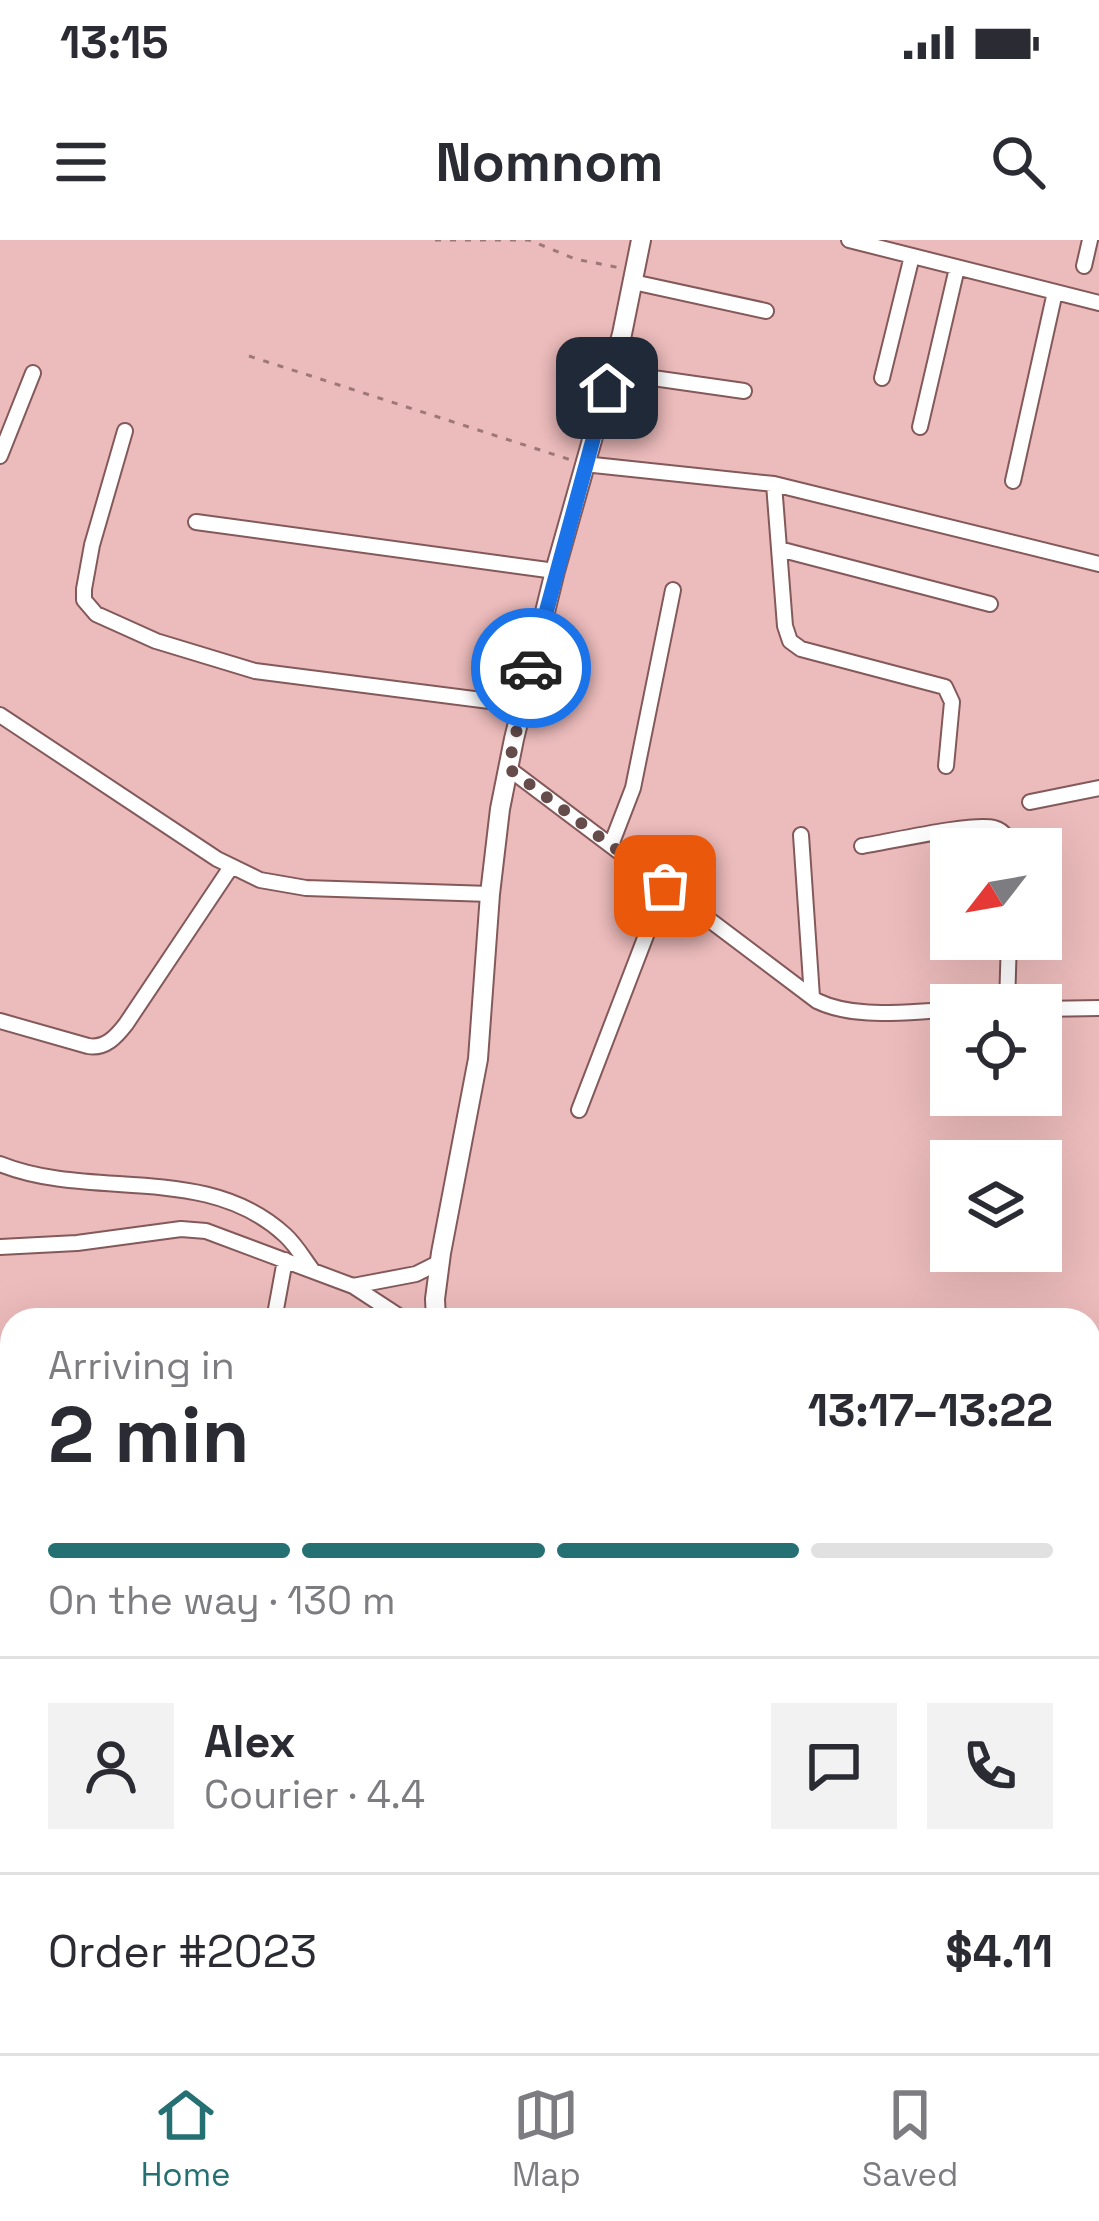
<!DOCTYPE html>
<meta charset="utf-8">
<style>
:root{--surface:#fff;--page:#f2f2f3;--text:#2b2b33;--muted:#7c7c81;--line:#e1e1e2;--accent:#257073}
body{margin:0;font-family:"Space Grotesk",sans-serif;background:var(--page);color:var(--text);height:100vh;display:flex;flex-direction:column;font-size:45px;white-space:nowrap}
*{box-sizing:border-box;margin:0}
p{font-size:39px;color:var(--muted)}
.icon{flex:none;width:66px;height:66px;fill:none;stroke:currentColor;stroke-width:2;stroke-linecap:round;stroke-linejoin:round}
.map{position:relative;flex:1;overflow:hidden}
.sheet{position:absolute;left:0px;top:1068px;width:1101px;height:747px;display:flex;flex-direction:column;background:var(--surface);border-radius:36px 36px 0 0;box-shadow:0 12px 48px #0002}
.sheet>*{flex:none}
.needle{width:78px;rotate:239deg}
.fabs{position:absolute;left:930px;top:588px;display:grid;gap:24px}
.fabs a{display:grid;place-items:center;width:132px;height:132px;border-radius:0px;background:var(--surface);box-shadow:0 12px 48px #0002;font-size:60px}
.pin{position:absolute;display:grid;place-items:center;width:102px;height:102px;color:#fff;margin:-51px;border-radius:24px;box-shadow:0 6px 18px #0006}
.courier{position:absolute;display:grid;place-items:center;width:120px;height:120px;margin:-60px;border:9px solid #1a73e8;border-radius:50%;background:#fff;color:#222;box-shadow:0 3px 15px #0007}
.headline em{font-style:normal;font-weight:600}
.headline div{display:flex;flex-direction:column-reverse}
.headline{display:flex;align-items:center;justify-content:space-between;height:204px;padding:0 48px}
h1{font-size:78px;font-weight:600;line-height:90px}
.bar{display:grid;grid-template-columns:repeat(4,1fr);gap:18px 12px;align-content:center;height:144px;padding:0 48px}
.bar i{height:15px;border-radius:9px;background:var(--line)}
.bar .active{background:var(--accent)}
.bar p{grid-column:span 4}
.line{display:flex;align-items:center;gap:30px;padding:0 48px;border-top:3px solid var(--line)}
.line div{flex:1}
.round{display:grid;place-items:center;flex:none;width:126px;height:126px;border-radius:0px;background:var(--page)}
.status{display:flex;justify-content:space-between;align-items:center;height:84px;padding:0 60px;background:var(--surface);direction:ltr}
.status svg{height:33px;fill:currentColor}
header{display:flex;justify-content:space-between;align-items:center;height:156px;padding:0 48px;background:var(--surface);font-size:54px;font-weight:600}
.dock{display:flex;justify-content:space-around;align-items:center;height:168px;border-top:3px solid var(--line);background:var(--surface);font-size:33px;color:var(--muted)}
.dock a{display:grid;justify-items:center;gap:6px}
.dock .active{color:var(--accent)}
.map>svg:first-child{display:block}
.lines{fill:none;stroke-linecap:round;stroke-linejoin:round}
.street-casing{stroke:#83595a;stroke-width:18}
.secondary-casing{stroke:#83595a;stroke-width:22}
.path{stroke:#9d7878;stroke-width:3;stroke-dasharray:6 9;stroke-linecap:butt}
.street{stroke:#fff;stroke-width:14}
.secondary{stroke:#fff;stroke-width:18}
.done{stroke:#664b4b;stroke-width:12;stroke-dasharray:0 21.6}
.route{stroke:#1a73e8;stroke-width:15}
</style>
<div class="status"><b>13:15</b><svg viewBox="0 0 49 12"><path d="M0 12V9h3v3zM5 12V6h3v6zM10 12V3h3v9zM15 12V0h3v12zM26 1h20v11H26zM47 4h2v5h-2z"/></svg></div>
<header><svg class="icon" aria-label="menu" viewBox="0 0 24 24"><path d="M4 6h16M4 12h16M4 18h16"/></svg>Nomnom<svg class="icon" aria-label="search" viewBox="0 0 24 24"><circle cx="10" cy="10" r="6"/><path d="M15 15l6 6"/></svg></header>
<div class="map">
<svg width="1099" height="1813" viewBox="0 0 1099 1813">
<rect width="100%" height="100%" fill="#ecbbbb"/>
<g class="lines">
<g class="street-casing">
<path id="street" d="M849,0L1099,63
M1084,26L1090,0
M633,42L766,71
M611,132L744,151
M882,138L912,16
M920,187L957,28
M125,191L92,305L84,349V360L96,374L156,401L255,431L521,465
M0,216L33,133
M584,224L774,244L1099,324
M1013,241L1055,52
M774,244L785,386L790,401L801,409L945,447L952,462L946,526
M196,282L555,331
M779,309L990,364
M0,475L217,619L260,640L306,648L490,654
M508,528L817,761C857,780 908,771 951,770
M1030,562L1099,548
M801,595L812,757
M611,605L633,548L673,350
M862,606C888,602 974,582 994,588C1005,591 1008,599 1011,609
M1007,765L1009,699
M1041,769L1099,768
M0,781L88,806C105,809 116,797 126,784L231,627
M579,870L665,646
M0,924C92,961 206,922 285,995C296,1005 304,1019 313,1031
M0,1007L77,1003L181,989L206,991L353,1046L405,1080
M353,1046L416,1034L440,1022
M274,1080L285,1020
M1089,1309L1099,1312"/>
</g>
<g class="secondary-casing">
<path id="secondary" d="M436,1080L435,1059L441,1013L478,819L490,654L500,569L514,499L555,331L622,94L641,0
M1089,1577H1099"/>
</g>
<path class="path" d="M435,0H529L575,19L621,28
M249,116L571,220
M1089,1169L1099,1170"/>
<use href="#street" class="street"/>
<use href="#secondary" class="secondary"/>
</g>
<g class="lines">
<path class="done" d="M531,428L508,528L665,646"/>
<path class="route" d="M531,428L607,148"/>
</g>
</svg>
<div class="fabs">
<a><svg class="needle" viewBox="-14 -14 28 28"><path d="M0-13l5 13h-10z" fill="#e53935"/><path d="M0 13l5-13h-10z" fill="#7c7c81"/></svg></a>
<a><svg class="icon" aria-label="locate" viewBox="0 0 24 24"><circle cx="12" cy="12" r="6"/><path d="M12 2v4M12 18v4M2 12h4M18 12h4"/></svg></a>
<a><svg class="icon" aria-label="layers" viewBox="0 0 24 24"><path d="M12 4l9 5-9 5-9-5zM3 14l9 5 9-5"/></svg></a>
</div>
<div class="pin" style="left:665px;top:646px;background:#ea580c"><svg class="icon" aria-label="bag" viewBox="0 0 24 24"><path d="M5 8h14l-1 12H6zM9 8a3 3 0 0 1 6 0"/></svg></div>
<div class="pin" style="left:607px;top:148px;background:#1f2937"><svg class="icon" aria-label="home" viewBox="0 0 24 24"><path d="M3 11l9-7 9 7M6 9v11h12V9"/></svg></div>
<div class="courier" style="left:531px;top:428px"><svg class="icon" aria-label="car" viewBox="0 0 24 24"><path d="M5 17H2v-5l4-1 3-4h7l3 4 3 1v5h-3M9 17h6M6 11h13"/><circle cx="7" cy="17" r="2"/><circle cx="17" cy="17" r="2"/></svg></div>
<section class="sheet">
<div class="headline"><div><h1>2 min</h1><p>Arriving in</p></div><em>13:17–13:22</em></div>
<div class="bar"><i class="active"></i><i class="active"></i><i class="active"></i><i></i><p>On the way · 130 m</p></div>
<div class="line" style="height:216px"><a class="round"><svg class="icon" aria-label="person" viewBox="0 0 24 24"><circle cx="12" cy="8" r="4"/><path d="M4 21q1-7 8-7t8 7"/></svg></a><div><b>Alex</b><p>Courier · 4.4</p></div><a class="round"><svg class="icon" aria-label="chat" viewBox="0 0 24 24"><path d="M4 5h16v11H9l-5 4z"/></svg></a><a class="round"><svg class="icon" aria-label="phone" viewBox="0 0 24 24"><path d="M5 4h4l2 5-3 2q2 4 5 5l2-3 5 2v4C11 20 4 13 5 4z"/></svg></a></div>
<div class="line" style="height:156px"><div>Order #2023</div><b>$4.11</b></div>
</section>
</div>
<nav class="dock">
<a class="active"><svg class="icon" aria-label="home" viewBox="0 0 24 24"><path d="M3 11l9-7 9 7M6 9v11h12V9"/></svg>Home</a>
<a><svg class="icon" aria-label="map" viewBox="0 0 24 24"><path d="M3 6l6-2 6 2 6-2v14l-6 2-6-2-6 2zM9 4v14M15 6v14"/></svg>Map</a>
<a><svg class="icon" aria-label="saved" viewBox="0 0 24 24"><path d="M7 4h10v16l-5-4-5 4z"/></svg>Saved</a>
</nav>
